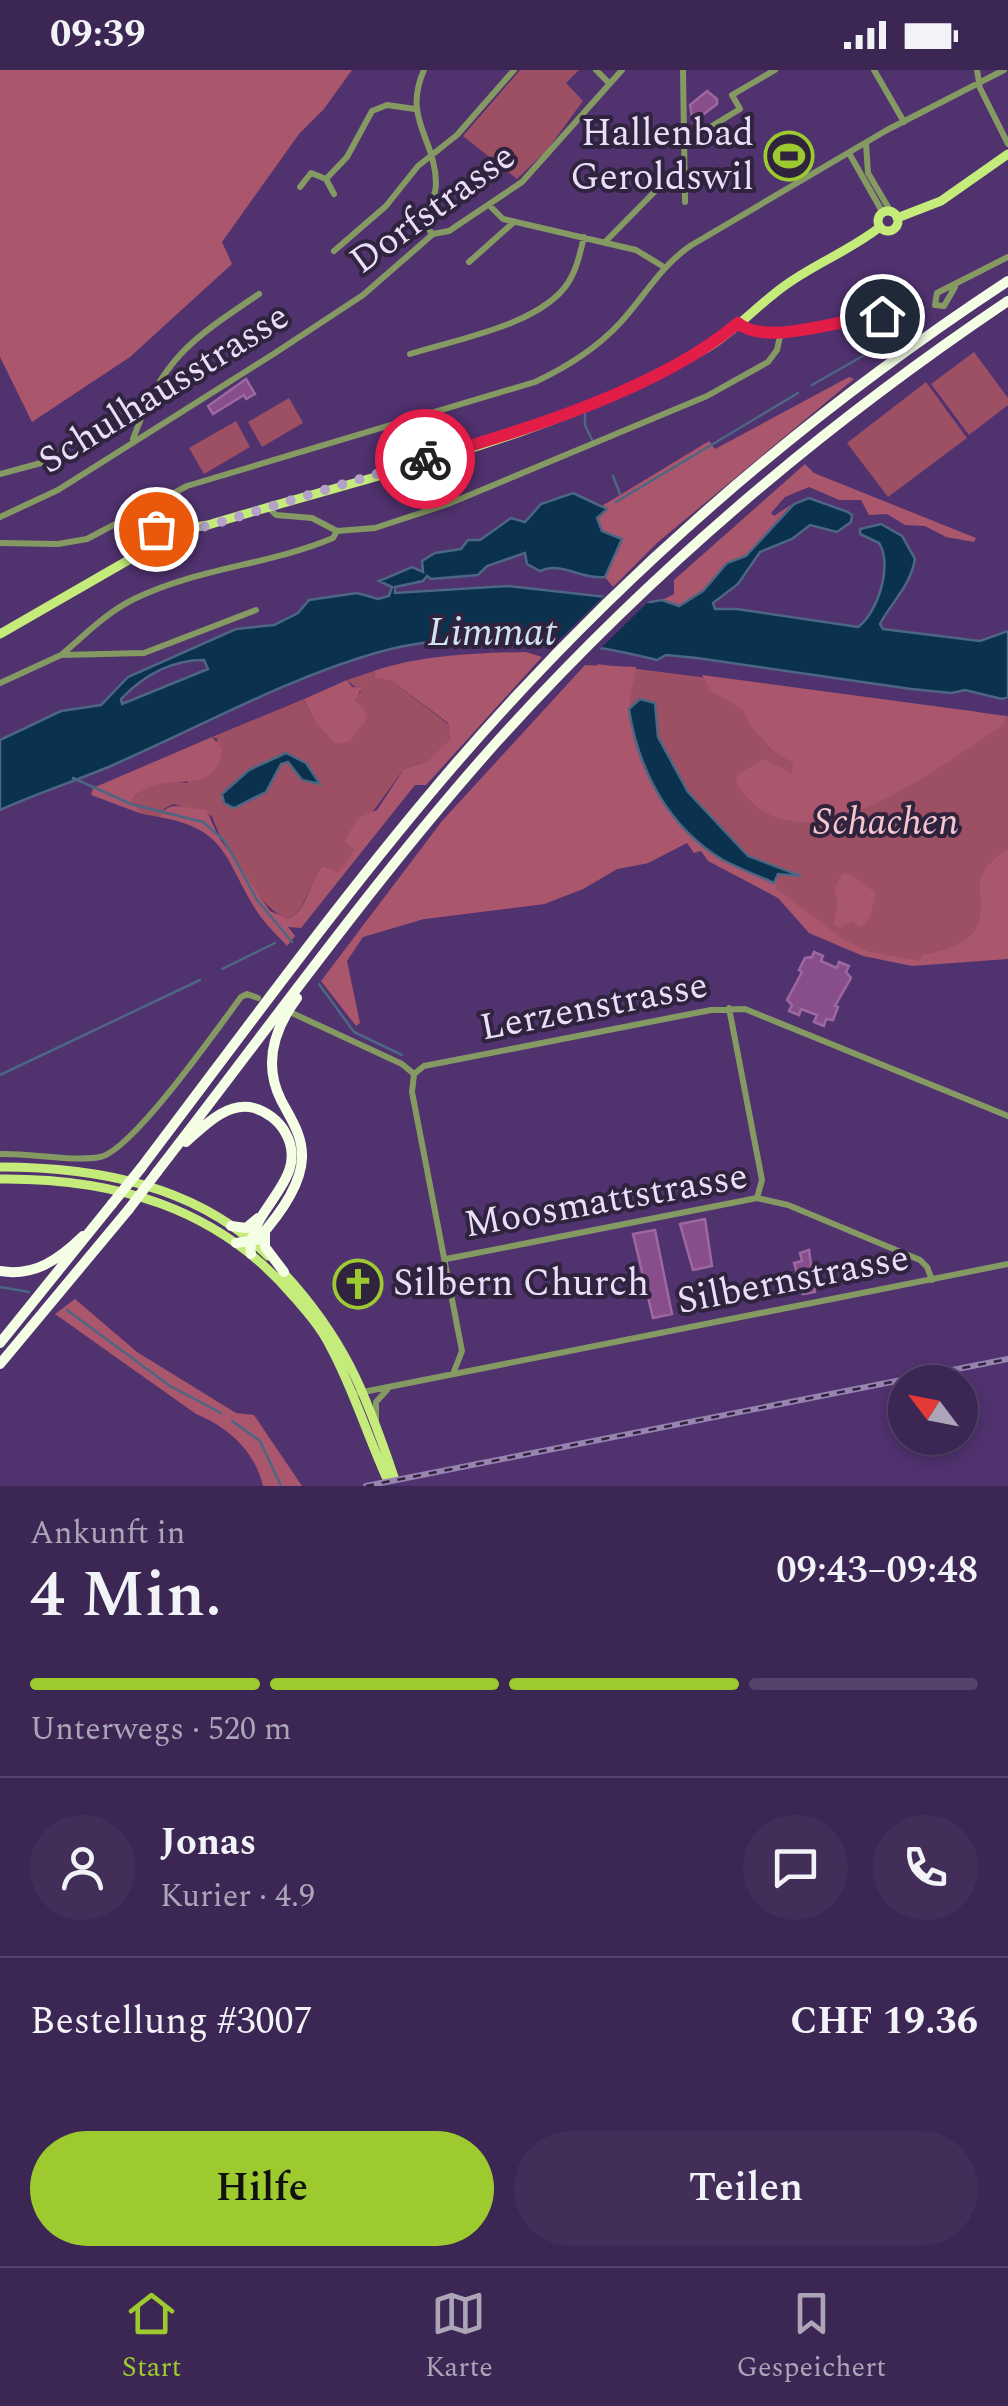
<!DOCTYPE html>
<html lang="de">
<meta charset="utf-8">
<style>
:root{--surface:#3c2653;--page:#432e5a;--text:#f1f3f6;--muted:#aca5b8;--line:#55436a;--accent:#9dca2f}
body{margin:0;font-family:Spectral,serif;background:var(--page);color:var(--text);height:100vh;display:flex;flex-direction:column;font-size:38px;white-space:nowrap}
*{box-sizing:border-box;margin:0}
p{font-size:32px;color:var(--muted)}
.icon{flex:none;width:55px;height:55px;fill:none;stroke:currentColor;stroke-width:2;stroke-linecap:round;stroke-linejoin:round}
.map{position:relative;height:1416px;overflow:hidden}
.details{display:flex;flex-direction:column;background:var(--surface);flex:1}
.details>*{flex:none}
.needle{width:65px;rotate:302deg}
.fabs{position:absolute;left:888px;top:1295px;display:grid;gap:20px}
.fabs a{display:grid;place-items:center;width:90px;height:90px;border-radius:50%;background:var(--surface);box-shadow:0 5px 15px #0003,0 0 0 2px var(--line);font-size:50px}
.pin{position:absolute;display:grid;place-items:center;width:85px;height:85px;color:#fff;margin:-42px;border:5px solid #fff;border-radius:50%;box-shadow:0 2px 10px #0007}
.courier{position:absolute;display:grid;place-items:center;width:100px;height:100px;margin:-50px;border:8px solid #e11d48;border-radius:50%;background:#fff;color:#222;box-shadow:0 2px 12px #0007}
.summary em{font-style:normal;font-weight:600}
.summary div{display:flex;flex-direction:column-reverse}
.summary{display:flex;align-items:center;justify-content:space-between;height:170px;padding:0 30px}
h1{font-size:65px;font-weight:600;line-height:75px}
.bar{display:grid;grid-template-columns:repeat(4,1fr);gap:15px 10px;align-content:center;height:120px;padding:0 30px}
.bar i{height:12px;border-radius:8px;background:var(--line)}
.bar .current{background:var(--accent)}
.bar p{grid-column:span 4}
.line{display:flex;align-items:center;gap:25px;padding:0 30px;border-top:2px solid var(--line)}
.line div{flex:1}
.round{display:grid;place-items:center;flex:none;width:105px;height:105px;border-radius:52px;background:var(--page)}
.action{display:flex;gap:20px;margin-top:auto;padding:20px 30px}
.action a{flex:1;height:115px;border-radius:60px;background:var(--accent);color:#111;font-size:40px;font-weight:600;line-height:115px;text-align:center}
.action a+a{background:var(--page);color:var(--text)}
.status{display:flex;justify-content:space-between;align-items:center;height:70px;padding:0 50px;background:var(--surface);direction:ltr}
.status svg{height:28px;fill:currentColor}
.tab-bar{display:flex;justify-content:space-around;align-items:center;height:140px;border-top:2px solid var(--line);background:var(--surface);font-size:28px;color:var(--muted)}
.tab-bar a{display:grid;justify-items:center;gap:5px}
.tab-bar .current{color:var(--accent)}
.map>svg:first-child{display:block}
.green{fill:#9d4f63;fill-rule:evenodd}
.forest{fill:#aa566c}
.water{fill:#0a324f;stroke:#4d6683;stroke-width:2.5;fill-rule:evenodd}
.pier{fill:#50326f}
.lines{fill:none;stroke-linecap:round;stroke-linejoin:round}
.stream{stroke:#4d6683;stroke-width:2.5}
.building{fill:#874e8b;stroke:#9d68a0;stroke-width:2.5}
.minor{stroke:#859963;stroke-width:6}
.major{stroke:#c5ec7b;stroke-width:9}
.highway{stroke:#f3fee4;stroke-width:10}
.rail-casing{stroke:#9883b1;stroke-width:6}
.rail{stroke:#30233e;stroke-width:2.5;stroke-dasharray:8;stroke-linecap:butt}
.highway-bridge{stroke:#f3fee4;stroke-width:10}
.done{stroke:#b4a2ca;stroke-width:10;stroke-dasharray:0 18}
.route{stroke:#e11d48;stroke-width:12}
.labels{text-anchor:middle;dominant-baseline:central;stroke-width:8;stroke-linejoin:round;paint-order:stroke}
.poi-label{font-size:38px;fill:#eadefb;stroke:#30233e;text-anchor:end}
.street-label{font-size:38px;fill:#eadefb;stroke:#30233e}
.park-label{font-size:38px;font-style:italic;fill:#f6c5ce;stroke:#30233e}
.water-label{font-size:40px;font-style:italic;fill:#d1e2f2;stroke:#30233e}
</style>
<div class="status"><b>09:39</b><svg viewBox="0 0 49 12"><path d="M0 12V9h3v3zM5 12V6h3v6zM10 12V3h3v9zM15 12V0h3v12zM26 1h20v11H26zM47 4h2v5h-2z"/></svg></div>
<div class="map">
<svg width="1008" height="1416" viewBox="0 0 1008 1416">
<rect width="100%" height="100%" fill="#50326f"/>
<path class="green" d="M520,0H579L566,13L583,31L547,80L517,109L463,66Z
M974,282L1008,328V335L969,365L931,314Z
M926,312L967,368L888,427L847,373Z
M289,328L303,353L262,377L248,352Z
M236,351L250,377L204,404L189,378Z
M598,594L1008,646V883L915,894L850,876L692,770L648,793L617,799L583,819L544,834L424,849L559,636Z
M374,601L375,608L392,611L448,654L450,671L426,692L404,699L349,774L356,780L338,803L323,796C307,813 310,835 289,849C263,845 220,772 212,746L174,734L165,738L159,747L142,744L132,730C147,711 165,710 187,713L218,669L212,667L304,629L315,652L361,622L347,610ZM286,683L306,693L312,705H297L288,692L281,694L266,722L242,735L228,717L249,700Z"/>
<path class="forest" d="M0,0H352L324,39L299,64L222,172L232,194L130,287L32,352L0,287Z
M849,307L854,309L657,473L613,517L605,507L622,472L617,466L602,462L597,448L606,440L602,436L709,371L715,379Z
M805,394L814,403L976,468L974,472L946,467L925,456L905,455L887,444L869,445L861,430H839L809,417L785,427L771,443L774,446L792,434L746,486L727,494L695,528L679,536L662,530L674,524V510Z
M526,582L542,587L426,715H415L301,858L288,857L295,866L287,876C277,865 264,853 256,840C224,788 227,759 159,747C171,727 187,741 206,739L218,766L270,841L289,849C311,835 307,813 323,796L338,802L355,780L344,772L358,748L377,740L404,699L426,692L450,670L448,653L392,611L375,608L374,601C422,585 475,583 526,582Z
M585,595L636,597C634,612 628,629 630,644C634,699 670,756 717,786C735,797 755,803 774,813L777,804L776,818L844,870L868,881L920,891L922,885C943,881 975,874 980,848C983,835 978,821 981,808C986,794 997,787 1008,778V889L912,896L863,886L809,863L778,828L708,791L701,781L694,783L687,773L648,793L617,799L583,819L544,834L424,849L363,867L347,891L360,953L356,956L321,911L442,751Z
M702,605L971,641L1007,647L1002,656C939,696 796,813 736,712L738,704L764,689L792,703L793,693L772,680L750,655L743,640L710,620Z
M347,610L352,617L362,618L354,630L364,639L367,649L349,672L336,674L315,652L304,629Z
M212,667L222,678C218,734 160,694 132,730L142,744L91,725L93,718Z
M842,804H850L876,823L869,849L861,857L851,851L840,858L833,854L838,832L834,820Z
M75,1229L137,1282L236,1343L254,1345L302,1416H263C255,1381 228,1357 196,1344L55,1244Z"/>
<path class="water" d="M573,423L607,439L597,448L602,461L622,469L605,507C581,510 561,491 540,501L527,494L525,483L487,496L478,505L431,509L427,506L423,511L395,517V523L508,516L651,532L662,530L679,536L703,521L727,493L746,486L794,434L809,428L848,442L852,445L851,452L837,462L810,455L792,469L760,482L738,514L713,533L715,539H737L858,557C878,543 893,494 879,473L860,464V459L881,454L902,466L915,489C910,517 892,531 880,554L883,559L980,571L1008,561V627L1002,629L965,620L952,623L911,619L697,588L666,585L657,590C569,568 468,558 379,582C287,608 200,657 113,695C76,711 37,723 0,740V670L61,641L101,635L128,607L236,559L274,555L298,543L309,530L357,523L378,529L389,526L392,517L379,511L412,497L423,502L422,491L435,483L461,479L468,470H480L511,448L525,452L541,434ZM204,590L208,599L122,634L121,629C144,605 171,590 204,590Z
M640,629L655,633L658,667L688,722L748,786L801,806L778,804L774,813C757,805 740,799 723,790C669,758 638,700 629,639Z
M286,683L306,693L320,714L302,710L288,692L281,694L266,722L234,738L224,733L222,724L249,700Z"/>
<path class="pier" d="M609,521L654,526L596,583L551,578Z"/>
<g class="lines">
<path class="stream" d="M812,315L868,283
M585,343V355L592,370
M613,406L620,424
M616,432L798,323
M73,708L131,734L203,752L225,771L257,830L292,872
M222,899L275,873
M319,914L354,962L402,985
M0,1005L200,910
M0,1217L29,1222
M67,1240L170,1316L221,1343
M232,1351L260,1371L281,1416"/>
</g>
<path class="building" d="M707,21L717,29V34L693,52L690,35Z
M246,309L255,324L246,329L244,325L213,344L208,336Z
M814,882L823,886L821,891L837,898L839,892L849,896L846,902L851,908L835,936L838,937L833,950L826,949L824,956L814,952L817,945L801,939L799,945L789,941L792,935L787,930L802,902L799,900L805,888L812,887Z
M705,1149L712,1196L693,1200L680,1154Z
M655,1160L672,1244L653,1248L633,1164Z
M809,1180L815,1222L803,1224L794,1193L802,1191L800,1183Z"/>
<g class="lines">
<path class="minor" d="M424,0C402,49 436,69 436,114C436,127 428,139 424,151L432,164
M596,0L609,13
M683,0L685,132
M874,0L904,52
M977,0L980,18L1008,74
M684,73L740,39L732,25L775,0
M866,73L868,103L891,142
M849,83L883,143
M300,117L311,103L326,109
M334,124L326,109L347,87L372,41L387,35L415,39
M489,135L503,149L636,180L664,197
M605,172L679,97
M334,181L386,136L418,96L457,65L514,0
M469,192L514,152
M955,217L944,236L935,235L937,223L1008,187
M738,253C772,282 864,237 911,251
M410,284C457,269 540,255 568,213C577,199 580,183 584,167
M133,369C163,288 189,271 259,224
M0,404L41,393L122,341L135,336L143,339
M155,435L163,453
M268,437L276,445L312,448L337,461
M0,447L58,420L275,283L363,225L433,164L449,161L522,112L622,0
M0,473L58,474L87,469L187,416L535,312C567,297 596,279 620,253C644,227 660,197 690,176L887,60L1004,0
M61,585C84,566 107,542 134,529C197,498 269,495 333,468L337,461L375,458L448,434L707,326L768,292L777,280L781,262
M0,613L61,585L144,583L256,540
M729,938L762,1110L757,1128
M292,943L402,994L414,1004
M414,1004L424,996L711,940L745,939L1008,1046
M414,1004L412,1022L462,1281L453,1304
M0,1084C30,1083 74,1092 100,1087C132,1081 218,958 241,927L247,924L258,928
M446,1189L757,1128L788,1135L920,1190L927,1197L932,1210
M353,1324L1008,1194
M376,1352V1332L387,1320"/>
<path class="major" d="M878 151a10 10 0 1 1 20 0a10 10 0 1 1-20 0Z
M897,148L941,131L1008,84
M155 462a10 10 0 1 1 20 0a10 10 0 1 1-20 0Z
M175,460L208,455C372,405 559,366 707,278C737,260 761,231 790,212C819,192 852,179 880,157
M0,564L132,488L158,468
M0,1097C96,1097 197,1115 268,1186
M0,1109C114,1108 218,1137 294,1227C307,1242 321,1258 330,1276C353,1318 367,1365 387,1409
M282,1201C344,1268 365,1321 394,1407"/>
<path class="highway" d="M186,1072C204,1056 227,1031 254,1038C266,1041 279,1051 285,1062C313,1110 245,1140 251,1184
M141,1098C245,961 345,822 457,692C617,507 804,345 1008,211
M157,1102C268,959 373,811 494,675C646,506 819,358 1008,231
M231,1156L246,1158L258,1148
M265,1161V1177L284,1202
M236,1173L257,1170C276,1149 301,1117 302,1088C303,1066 291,1049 281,1030C263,994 274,959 297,928
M0,1201C35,1207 59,1189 83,1166
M0,1273L112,1134
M0,1294L129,1139"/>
<g class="rail-casing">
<path id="rail" d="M366,1416L1008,1289"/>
</g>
<use href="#rail" class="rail"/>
<path class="highway-bridge" d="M112,1134L141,1098
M129,1139L157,1102"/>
</g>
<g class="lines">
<path class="done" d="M156,459L166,452L175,460L208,456L425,389"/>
<path class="route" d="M425,389C523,361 660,319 738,253C767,278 846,247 882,246"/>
</g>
<defs>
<g id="stadium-ring" transform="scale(2.5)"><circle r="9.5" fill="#30233e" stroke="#9dca2f" stroke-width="1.5"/><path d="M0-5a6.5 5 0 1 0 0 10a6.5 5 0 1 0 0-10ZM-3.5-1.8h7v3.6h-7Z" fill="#9dca2f"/></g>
<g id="church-ring" transform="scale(2.5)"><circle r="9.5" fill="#30233e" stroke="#9dca2f" stroke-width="1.5"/><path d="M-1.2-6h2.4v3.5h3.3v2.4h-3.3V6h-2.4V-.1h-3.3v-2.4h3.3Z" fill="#9dca2f"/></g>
</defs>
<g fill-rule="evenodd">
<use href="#stadium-ring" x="789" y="86"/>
<use href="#church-ring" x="358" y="1214"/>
</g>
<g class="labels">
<g class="poi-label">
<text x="754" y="64">Hallenbad<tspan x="754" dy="44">Geroldswil</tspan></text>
<text x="393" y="1214" text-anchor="start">Silbern Church</text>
</g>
<g class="street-label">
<text transform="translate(433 139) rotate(-36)">Dorfstrasse</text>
<text transform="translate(164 319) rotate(-32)">Schulhausstrasse</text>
<text transform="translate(594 937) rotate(-11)">Lerzenstrasse</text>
<text transform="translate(606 1131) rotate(-10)">Moosmattstrasse</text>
<text transform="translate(793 1210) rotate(-11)">Silbernstrasse</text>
</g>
<g class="park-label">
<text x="886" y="753">Schachen</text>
</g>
<g class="water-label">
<text x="492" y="563">Limmat</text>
</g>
</g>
</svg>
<div class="fabs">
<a><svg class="needle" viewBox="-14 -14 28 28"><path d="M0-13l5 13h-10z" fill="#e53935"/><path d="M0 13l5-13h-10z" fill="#aca5b8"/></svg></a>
</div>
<div class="pin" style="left:156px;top:459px;background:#ea580c"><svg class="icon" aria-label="bag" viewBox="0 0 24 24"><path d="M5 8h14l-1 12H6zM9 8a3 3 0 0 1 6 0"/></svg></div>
<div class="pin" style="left:882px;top:246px;background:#1f2937"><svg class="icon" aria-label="home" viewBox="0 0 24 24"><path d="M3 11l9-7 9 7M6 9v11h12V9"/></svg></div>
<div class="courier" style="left:425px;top:389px"><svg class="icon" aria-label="bike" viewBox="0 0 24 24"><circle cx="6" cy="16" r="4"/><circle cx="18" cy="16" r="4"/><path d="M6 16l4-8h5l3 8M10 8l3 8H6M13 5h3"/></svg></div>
</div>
<section class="details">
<div class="summary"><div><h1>4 Min.</h1><p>Ankunft in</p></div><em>09:43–09:48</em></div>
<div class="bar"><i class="current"></i><i class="current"></i><i class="current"></i><i></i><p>Unterwegs · 520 m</p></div>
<div class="line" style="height:180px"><a class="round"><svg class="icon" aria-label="person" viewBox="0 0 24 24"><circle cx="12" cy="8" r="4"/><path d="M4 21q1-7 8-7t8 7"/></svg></a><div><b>Jonas</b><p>Kurier · 4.9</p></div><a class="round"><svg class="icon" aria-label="chat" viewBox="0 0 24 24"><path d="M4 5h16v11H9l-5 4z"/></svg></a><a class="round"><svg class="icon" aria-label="phone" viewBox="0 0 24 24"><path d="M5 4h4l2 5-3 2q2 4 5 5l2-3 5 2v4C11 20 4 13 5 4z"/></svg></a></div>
<div class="line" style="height:130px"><div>Bestellung #3007</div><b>CHF 19.36</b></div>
<div class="action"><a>Hilfe</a><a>Teilen</a></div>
</section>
<nav class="tab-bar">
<a class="current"><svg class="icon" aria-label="home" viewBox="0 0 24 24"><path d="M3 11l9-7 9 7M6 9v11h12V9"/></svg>Start</a>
<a><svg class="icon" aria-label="map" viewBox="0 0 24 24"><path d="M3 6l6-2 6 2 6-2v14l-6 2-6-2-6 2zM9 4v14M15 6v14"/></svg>Karte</a>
<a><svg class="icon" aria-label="saved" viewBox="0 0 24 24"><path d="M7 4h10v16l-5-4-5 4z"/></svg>Gespeichert</a>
</nav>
